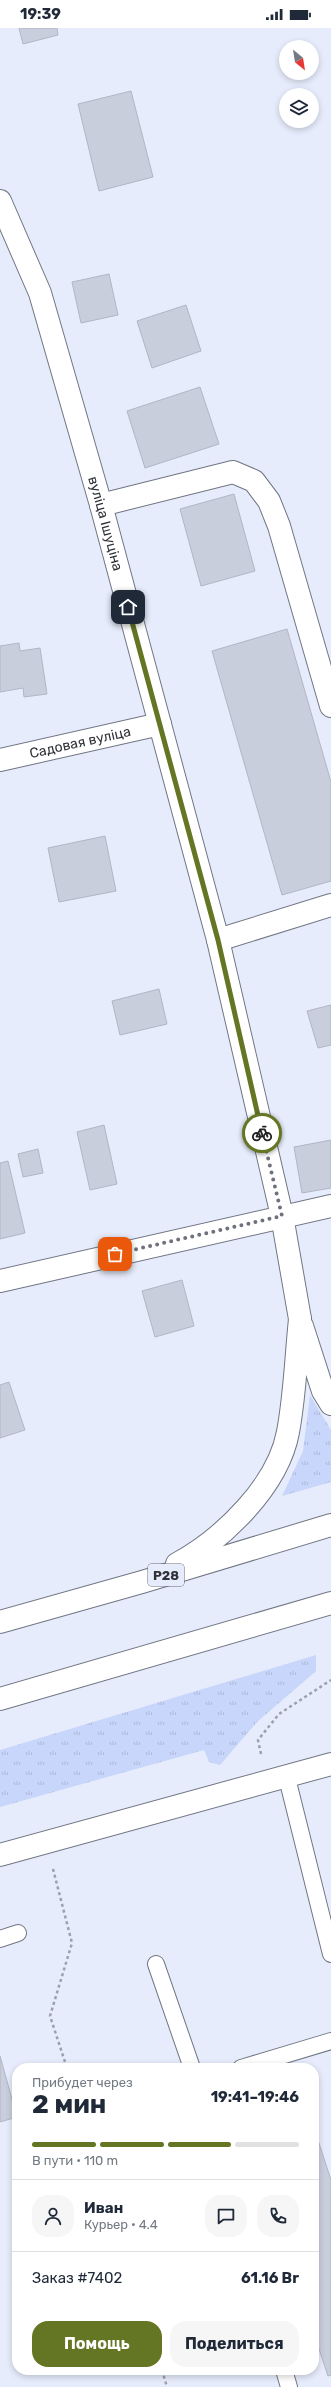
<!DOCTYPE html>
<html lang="ru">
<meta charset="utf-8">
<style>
:root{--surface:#fff;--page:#f6f6f7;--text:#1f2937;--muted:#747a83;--line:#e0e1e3;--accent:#647523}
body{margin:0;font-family:Rubik,sans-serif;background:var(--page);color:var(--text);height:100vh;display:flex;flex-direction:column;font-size:15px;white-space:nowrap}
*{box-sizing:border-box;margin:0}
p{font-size:13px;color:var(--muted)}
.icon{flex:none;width:22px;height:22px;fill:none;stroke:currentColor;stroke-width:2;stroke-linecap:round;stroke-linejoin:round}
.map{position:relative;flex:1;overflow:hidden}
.details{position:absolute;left:12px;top:2035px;width:307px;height:312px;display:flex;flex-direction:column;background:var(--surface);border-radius:16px;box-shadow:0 2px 6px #0003}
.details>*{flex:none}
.needle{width:26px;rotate:150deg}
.buttons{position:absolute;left:279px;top:12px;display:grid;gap:8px}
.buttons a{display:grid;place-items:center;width:40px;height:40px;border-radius:50%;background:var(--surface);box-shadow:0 2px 6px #0003;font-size:20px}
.pin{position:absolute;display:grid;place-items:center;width:34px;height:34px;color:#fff;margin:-17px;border-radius:8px;box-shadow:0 2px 6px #0006}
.courier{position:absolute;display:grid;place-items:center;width:40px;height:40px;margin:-20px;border:3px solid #647523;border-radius:50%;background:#fff;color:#222;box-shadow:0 1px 5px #0007}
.head em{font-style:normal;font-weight:700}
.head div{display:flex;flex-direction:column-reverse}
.head{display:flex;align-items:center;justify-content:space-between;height:68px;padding:0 20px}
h1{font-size:26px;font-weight:700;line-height:30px}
.bar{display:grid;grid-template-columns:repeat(4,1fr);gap:6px 4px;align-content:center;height:48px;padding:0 20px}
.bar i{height:5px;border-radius:3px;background:var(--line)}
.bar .selected{background:var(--accent)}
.bar p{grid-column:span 4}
.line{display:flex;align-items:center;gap:10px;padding:0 20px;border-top:1px solid var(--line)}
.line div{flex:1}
.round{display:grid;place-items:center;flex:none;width:42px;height:42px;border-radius:16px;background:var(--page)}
.primary-button{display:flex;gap:8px;margin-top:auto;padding:8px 20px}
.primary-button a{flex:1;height:46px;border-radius:16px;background:var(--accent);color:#fff;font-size:16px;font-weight:700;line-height:46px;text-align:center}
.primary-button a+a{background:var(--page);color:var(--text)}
.status{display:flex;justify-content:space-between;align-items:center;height:28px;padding:0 20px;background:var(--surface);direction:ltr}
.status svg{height:11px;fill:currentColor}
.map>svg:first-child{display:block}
.grass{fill:url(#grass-tufts)}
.building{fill:#c9cedd;stroke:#b1b6c5}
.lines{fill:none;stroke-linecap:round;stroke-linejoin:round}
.lane-casing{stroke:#717684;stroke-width:18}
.street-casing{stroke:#717684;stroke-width:24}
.secondary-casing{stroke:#717684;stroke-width:24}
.highway-casing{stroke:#717684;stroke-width:24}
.path{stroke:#9ba0ab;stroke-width:2.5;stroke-dasharray:3 3;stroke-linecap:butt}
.lane{stroke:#fff;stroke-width:16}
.street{stroke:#fff;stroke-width:22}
.secondary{stroke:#fff;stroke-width:22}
.highway{stroke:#fff;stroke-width:22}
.done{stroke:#6f727c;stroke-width:4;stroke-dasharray:0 7.2}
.route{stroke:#647523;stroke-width:5}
.labels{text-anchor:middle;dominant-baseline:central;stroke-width:4;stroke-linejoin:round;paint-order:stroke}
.shield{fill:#e6ecfb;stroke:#666972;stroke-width:1}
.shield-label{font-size:13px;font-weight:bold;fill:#2f3137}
.street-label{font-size:14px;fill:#2f3137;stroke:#e6ecfb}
</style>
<div class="status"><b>19:39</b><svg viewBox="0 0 49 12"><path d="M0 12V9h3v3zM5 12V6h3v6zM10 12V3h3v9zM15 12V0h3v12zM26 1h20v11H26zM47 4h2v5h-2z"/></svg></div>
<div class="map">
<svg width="331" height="2359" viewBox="0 0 331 2359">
<defs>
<pattern id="grass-tufts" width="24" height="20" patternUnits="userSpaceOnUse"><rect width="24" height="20" fill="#c9d6fb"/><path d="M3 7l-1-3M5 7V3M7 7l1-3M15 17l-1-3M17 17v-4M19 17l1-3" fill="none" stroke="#adb8d8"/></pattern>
</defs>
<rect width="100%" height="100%" fill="#e6ecfb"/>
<path class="grass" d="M310,1367L331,1402V1454L282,1468L303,1423Z
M316,1627V1643L257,1694L220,1737L209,1734L204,1722L0,1779V1722Z"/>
<path class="building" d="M19,0H57L58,7L23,16Z
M131,63L153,149L99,163L78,76Z
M109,246L118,287L81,295L72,254Z
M186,277L201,323L152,340L137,293Z
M200,359L219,416L145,440L127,383Z
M234,466L255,543L201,558L180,481Z
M287,601L331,754V853L282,867L212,623Z
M19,615L20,623L40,620L47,666L24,669L23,660L0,664V618Z
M105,808L116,863L59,874L48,820Z
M159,961L167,996L120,1007L112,973Z
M331,977V1017L318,1020L307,983Z
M104,1097L117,1156L90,1162L77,1104Z
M331,1112V1160L302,1165L294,1119Z
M38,1121L43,1145L23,1149L18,1126Z
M8,1133L25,1205L0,1211V1135Z
M182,1252L194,1298L155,1309L142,1263Z
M9,1354L25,1402L0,1410V1357Z
M0,2028L17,2089L0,2094Z
M314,2100L331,2152V2347L328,2348L314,2306Z"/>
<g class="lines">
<g class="lane-casing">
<path id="lane" d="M286,1746L331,1926
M0,1911L18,1905
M156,1936L192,2040
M241,2040L331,2013
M284,2342L289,2359"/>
</g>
<g class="street-casing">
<g id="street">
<path id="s1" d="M0,173L40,265L101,477L218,912L282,1188L300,1291"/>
<path d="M101,477L233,444L254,453L269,473L279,498L331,678"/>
<path id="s2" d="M0,732L160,696"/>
<path d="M218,912L331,877"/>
<path d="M0,1253L331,1178"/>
</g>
</g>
<g class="secondary-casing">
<path id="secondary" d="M0,1827L331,1736"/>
</g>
<g class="highway-casing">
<path id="highway" d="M302,1298L323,1363L331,1376
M177,1536C223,1511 278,1458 288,1404C295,1367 296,1329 300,1291
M0,1594L142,1554L331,1497
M0,1671L331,1575"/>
</g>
<path class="path" d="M261,1726L258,1712L279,1686L331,1652
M53,1841L72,1915L50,1988L67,2040
M162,2342L167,2359"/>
<use href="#lane" class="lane"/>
<use href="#street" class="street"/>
<use href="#secondary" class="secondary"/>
<use href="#highway" class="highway"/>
</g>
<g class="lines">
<path class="done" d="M115,1226L282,1188L262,1105"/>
<path class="route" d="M128,579L218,912L262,1105"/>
</g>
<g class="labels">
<rect class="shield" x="148" y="1536" width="36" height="22" rx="3"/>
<g class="shield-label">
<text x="166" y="1547">Р28</text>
</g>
<g class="street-label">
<text stroke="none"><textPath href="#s1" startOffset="340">вуліца Ішуціна</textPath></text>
<text stroke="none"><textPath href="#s2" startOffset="82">Садовая вуліца</textPath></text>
</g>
</g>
</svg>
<div class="buttons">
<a><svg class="needle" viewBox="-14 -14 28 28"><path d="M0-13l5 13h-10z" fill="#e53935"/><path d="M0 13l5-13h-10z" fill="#747a83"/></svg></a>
<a><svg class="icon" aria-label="layers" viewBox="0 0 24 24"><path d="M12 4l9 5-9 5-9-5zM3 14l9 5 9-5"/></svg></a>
</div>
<div class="pin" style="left:115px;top:1226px;background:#ea580c"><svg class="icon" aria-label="bag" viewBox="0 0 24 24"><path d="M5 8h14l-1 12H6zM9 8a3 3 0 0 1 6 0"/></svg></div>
<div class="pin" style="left:128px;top:579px;background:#1f2937"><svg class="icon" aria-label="home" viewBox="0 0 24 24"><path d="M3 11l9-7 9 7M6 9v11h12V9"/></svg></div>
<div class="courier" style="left:262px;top:1105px"><svg class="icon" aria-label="bike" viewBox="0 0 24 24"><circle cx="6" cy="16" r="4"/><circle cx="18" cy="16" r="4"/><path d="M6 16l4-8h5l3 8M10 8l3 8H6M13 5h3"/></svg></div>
<section class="details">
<div class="head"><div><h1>2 мин</h1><p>Прибудет через</p></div><em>19:41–19:46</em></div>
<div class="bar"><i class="selected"></i><i class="selected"></i><i class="selected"></i><i></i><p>В пути · 110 m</p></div>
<div class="line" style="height:72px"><a class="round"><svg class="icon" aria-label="person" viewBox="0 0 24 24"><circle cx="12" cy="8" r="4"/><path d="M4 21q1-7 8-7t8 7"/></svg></a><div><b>Иван</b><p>Курьер · 4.4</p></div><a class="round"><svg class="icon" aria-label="chat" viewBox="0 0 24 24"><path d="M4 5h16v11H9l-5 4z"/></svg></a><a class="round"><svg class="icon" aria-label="phone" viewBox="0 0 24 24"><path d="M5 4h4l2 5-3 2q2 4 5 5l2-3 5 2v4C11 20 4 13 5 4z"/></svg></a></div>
<div class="line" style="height:52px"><div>Заказ #7402</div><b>61.16 Br</b></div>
<div class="primary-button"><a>Помощь</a><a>Поделиться</a></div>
</section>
</div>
